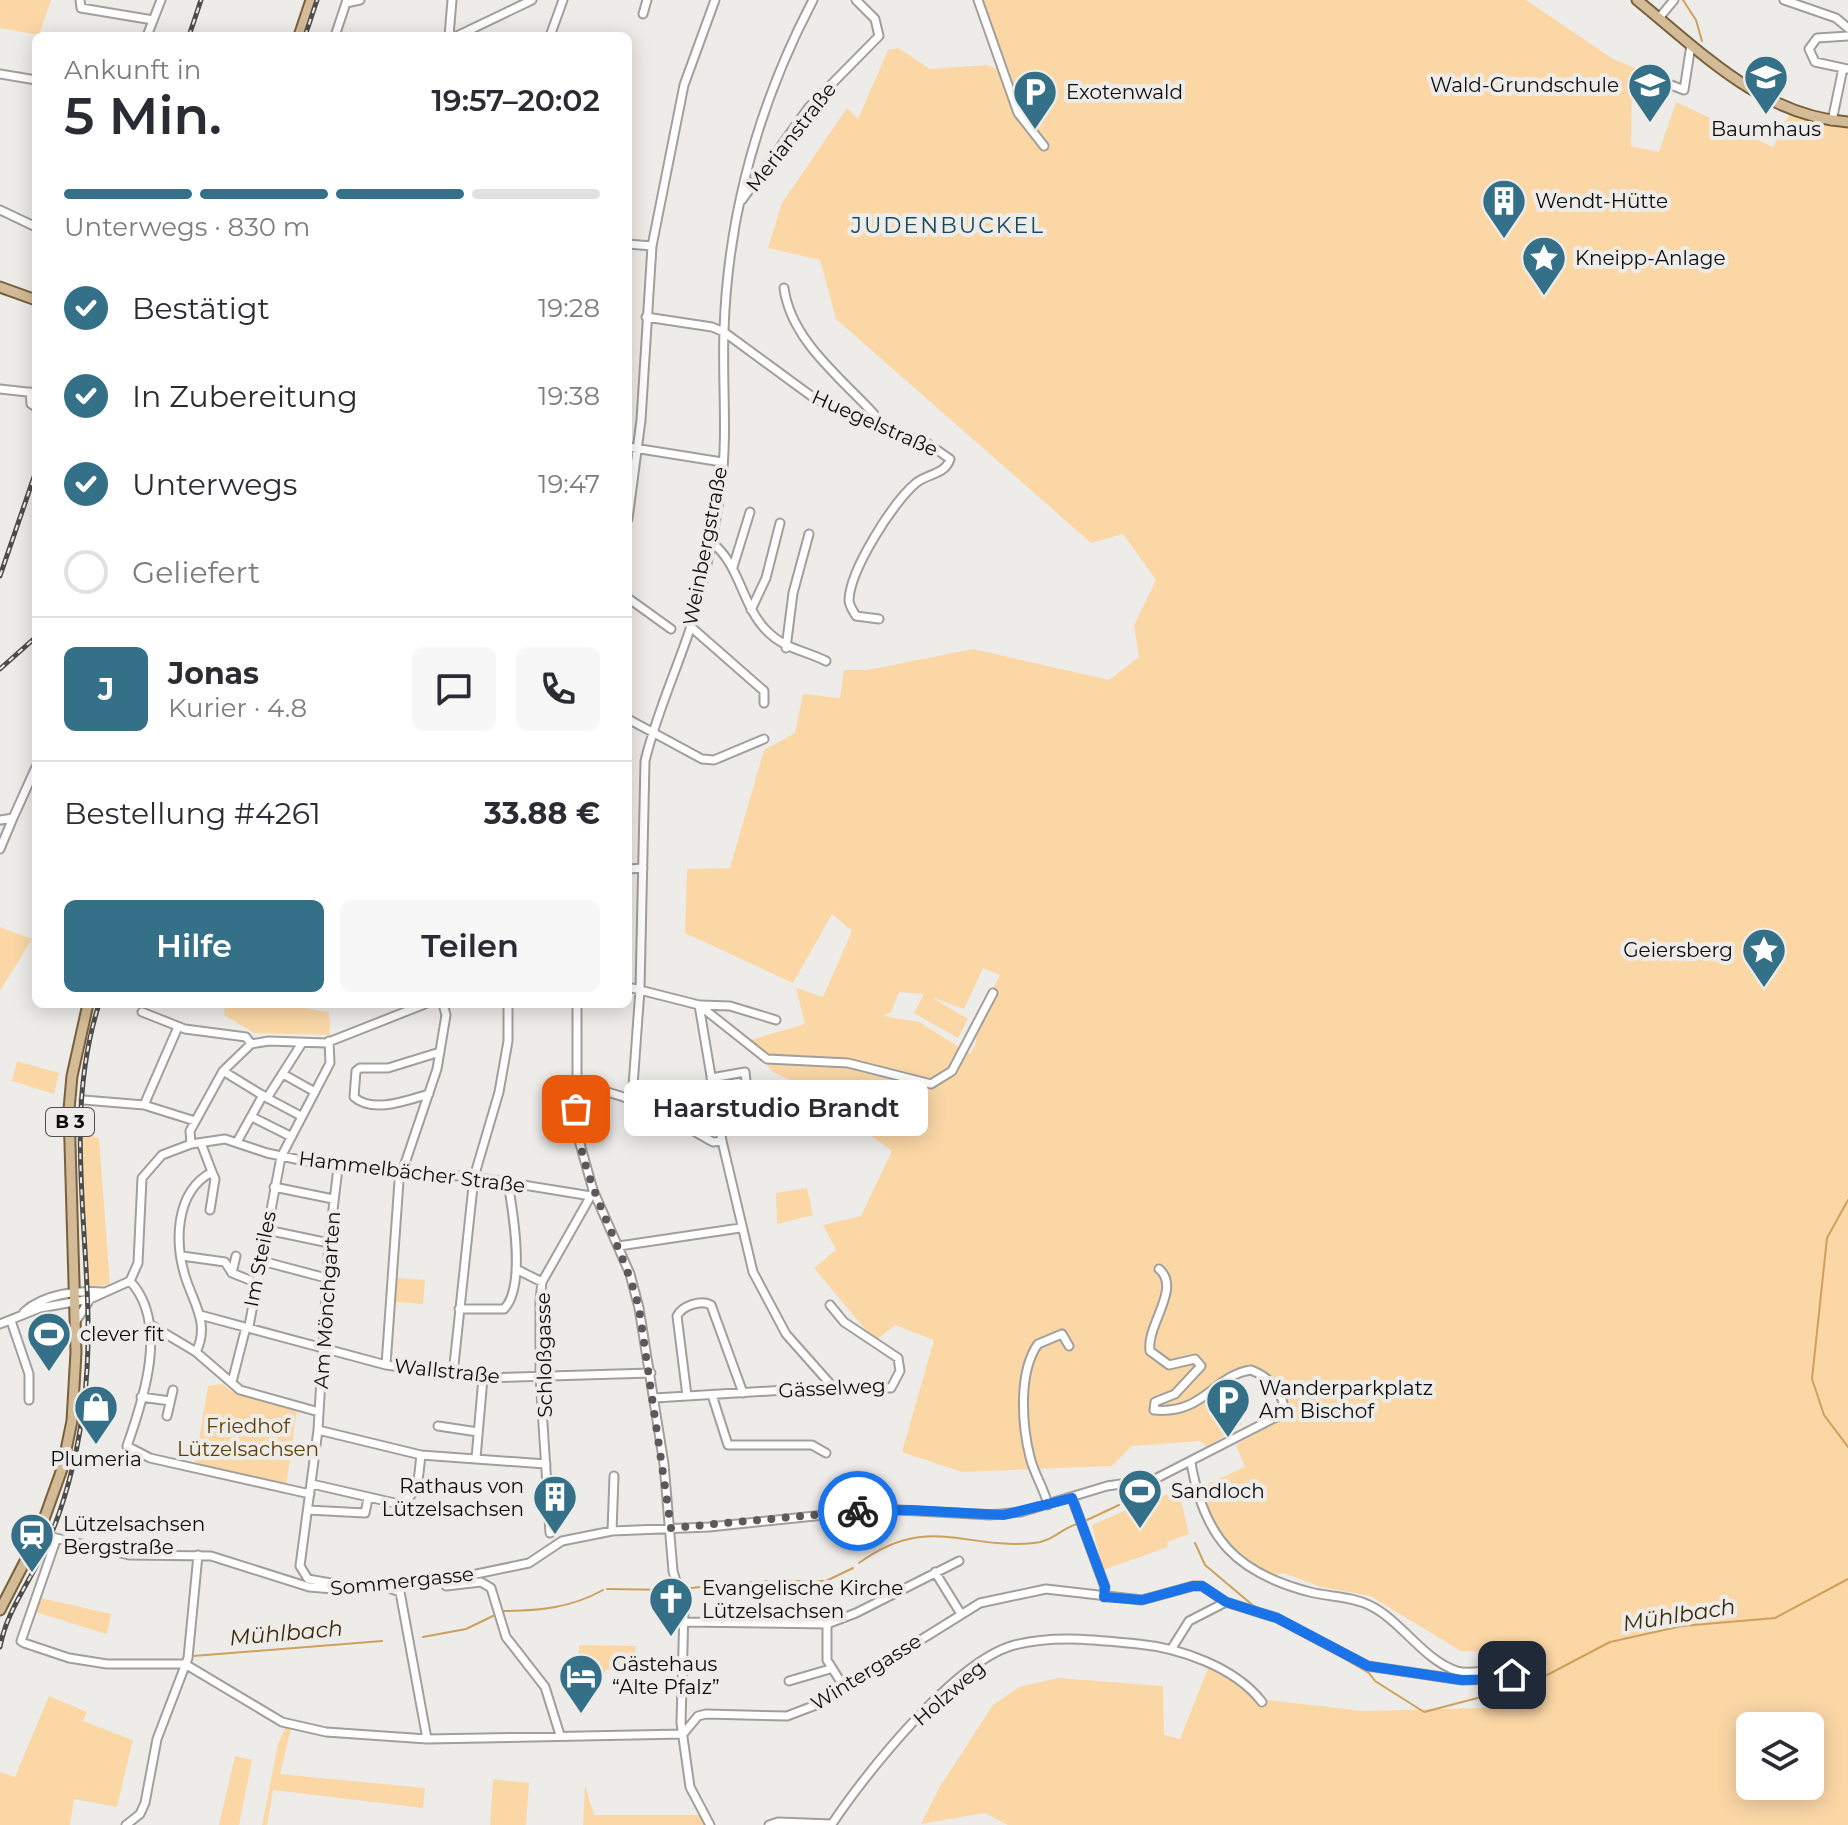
<!DOCTYPE html>
<html lang="de">
<meta charset="utf-8">
<style>
:root{--surface:#fff;--page:#f7f7f7;--text:#2b2b33;--muted:#7c7c81;--line:#e1e1e2;--accent:#347087}
body{margin:0;font-family:Montserrat,sans-serif;background:var(--page);color:var(--text);height:100vh;display:flex;flex-direction:column;font-size:30px;white-space:nowrap}
*{box-sizing:border-box;margin:0}
p{font-size:26px;color:var(--muted)}
.icon{flex:none;width:44px;height:44px;fill:none;stroke:currentColor;stroke-width:2;stroke-linecap:round;stroke-linejoin:round}
.map{position:relative;flex:1;overflow:hidden}
.panel{position:absolute;left:32px;top:32px;width:600px;height:976px;display:flex;flex-direction:column;background:var(--surface);border-radius:12px;box-shadow:0 4px 20px #0003}
.panel>*{flex:none}
.controls{position:absolute;left:1736px;top:1712px;display:grid;gap:16px}
.controls a{display:grid;place-items:center;width:88px;height:88px;border-radius:12px;background:var(--surface);box-shadow:0 4px 20px #0003;font-size:40px}
.pin{position:absolute;display:grid;place-items:center;width:68px;height:68px;color:#fff;margin:-34px;border-radius:16px;box-shadow:0 4px 12px #0006}
.courier{position:absolute;display:grid;place-items:center;width:80px;height:80px;margin:-40px;border:6px solid #1a73e8;border-radius:50%;background:#fff;color:#222;box-shadow:0 2px 10px #0007}
.bubble{position:absolute;height:56px;border-radius:12px;background:var(--surface);box-shadow:0 4px 20px #0003;font-size:26px;font-weight:600;line-height:56px;text-align:center}
.summary em{font-style:normal;font-weight:600}
.summary div{display:flex;flex-direction:column-reverse}
.summary{display:flex;align-items:center;justify-content:space-between;height:136px;padding:0 32px}
h1{font-size:52px;font-weight:600;line-height:60px}
.bar{display:grid;grid-template-columns:repeat(4,1fr);gap:12px 8px;align-content:center;height:96px;padding:0 32px}
.bar i{height:10px;border-radius:6px;background:var(--line)}
.bar .current{background:var(--accent)}
.bar p{grid-column:span 4}
.line{display:flex;align-items:center;gap:20px;padding:0 32px;border-top:2px solid var(--line)}
.line div{flex:1}
.round{display:grid;place-items:center;flex:none;width:84px;height:84px;border-radius:12px;background:var(--page)}
ol{padding:0 32px;list-style:none}
li{display:flex;align-items:center;gap:24px;height:88px}
li p{margin-inline-start:auto}
li .icon{padding:8px;border-radius:50%;background:var(--accent);color:#fff;stroke-width:4}
li:last-child{color:var(--muted)}
li i{width:44px;height:44px;border:4px solid var(--line);border-radius:50%}
.button{display:flex;gap:16px;margin-top:auto;padding:16px 32px}
.button a{flex:1;height:92px;border-radius:12px;background:var(--accent);color:#fff;font-size:32px;font-weight:600;line-height:92px;text-align:center}
.button a+a{background:var(--page);color:var(--text)}
.map>svg:first-child{display:block}
.green{fill:#fbd7a6;fill-rule:evenodd}
.lines{fill:none;stroke-linecap:round;stroke-linejoin:round}
.stream{stroke:#cea05d;stroke-width:2}
.minor-casing{stroke:#a19f9c;stroke-width:11}
.major-casing{stroke:#7a603a;stroke-width:13}
.minor{stroke:#fff;stroke-width:7}
.major{stroke:#d3bb98;stroke-width:9}
.rail-casing{stroke:#4d4c4a;stroke-width:5}
.rail{stroke:#eeece9;stroke-width:2;stroke-dasharray:6;stroke-linecap:butt}
.done{stroke:#5c5a59;stroke-width:8;stroke-dasharray:0 14.4}
.route{stroke:#1a73e8;stroke-width:10}
.labels{text-anchor:middle;dominant-baseline:central;stroke-width:8;stroke-linejoin:round;paint-order:stroke}
.shield{fill:#eeece9;stroke:#504f4e;stroke-width:2}
.shield-label{font-size:18px;font-weight:bold;fill:#0d0c0b}
.poi-label{font-size:20px;fill:#0d0c0b;stroke:#eeece9;text-anchor:start}
.street-label{font-size:20px;fill:#0d0c0b;stroke:#eeece9}
.park-label{font-size:20px;fill:#5d3e06;stroke:#eeece9}
.neighbourhood-label{font-size:22px;letter-spacing:2px;fill:#18495b;stroke:#eeece9}
.water-label{font-size:22px;font-style:italic;fill:#3c290a;stroke:#eeece9}
</style>
<div class="map">
<svg width="1848" height="1825" viewBox="0 0 1848 1825">
<rect width="100%" height="100%" fill="#eeece9"/>
<path class="green" d="M0,0H51L39,35L0,28Z
M979,0H1526L1613,59L1648,73L1632,91L1631,146L1659,152L1676,102L1773,147L1789,115L1848,124V1825H1008L985,1813L921,1824L939,1788L993,1705L1019,1687L1058,1678L1163,1686L1164,1735L1180,1739L1209,1666L1260,1699L1363,1711L1516,1707L1517,1653L1461,1651L1370,1596L1321,1587L1284,1573L1275,1575L1244,1559L1218,1530L1199,1488L1245,1467L1236,1445L1281,1419C1285,1396 1271,1380 1254,1367L1219,1389L1242,1424L1207,1447L1200,1441L1132,1446L1112,1466L962,1472L902,1452L934,1340L895,1325L875,1341L814,1268L836,1250L823,1225L861,1216L892,1151L834,1109L835,1101L773,1072L747,1041L805,1024L796,988L823,997L852,931L832,914L793,983L685,933L687,869L730,868L764,750L795,733L803,694L840,698L844,670H868L973,649L1109,680L1139,657L1134,625L1156,580L1123,534L1091,543L836,319L820,260L768,248L782,203L847,108L858,119L888,50L898,48L930,69L986,65L1010,73ZM983,968L1000,975L976,1022V1044L970,1054L919,1022L883,1016L891,1012L899,992L924,994L914,1013L958,1038L968,1019L931,997L964,1009ZM1750,1726H1810V1786H1750Z
M0,927L32,939L0,991Z
M225,1004H278L329,1012L330,1035L254,1033L224,1015Z
M17,1061L59,1073L54,1094L12,1081Z
M81,1133L99,1138L110,1284L87,1288Z
M807,1188L813,1215L777,1224L776,1193Z
M396,1278L425,1280L423,1304L395,1302Z
M222,1384L231,1391L297,1409L286,1487L195,1464L208,1386Z
M1179,1492L1189,1534L1167,1542L1168,1547L1103,1570L1092,1525L1154,1498Z
M41,1598L111,1614L107,1634L35,1612Z
M579,1645L636,1646L633,1668L606,1670L603,1675L578,1678Z
M49,1696L87,1712L83,1721L133,1740L117,1807L74,1799L70,1825H0V1772L15,1777Z
M286,1726L291,1729L280,1774L425,1788L423,1808L273,1790L267,1825H262L278,1744Z
M235,1756L252,1760L239,1825H219Z
M493,1779L529,1783L526,1825H490Z
M585,1785L594,1815H704V1825H583Z"/>
<g class="lines">
<path class="stream" d="M1683,0L1696,20L1702,41
M1848,1200L1827,1238L1812,1379L1824,1415L1848,1447
M1087,1520L1119,1505
M1195,1543L1205,1565L1256,1608
M859,1563C928,1513 965,1550 1034,1543C1054,1541 1060,1529 1077,1524
M607,1589L674,1590
M680,1589L765,1581H826L853,1568
M502,1611C538,1611 571,1608 603,1590
M423,1637L466,1629L495,1615
M1324,1647L1369,1673L1375,1681L1424,1712L1512,1689L1549,1674L1610,1642L1682,1626L1775,1618L1848,1579
M193,1656L382,1641"/>
<g class="minor-casing">
<path id="minor" d="M80,0L81,8L153,20
M978,0L1018,113L1044,146
M1784,0L1836,18L1848,28
M346,3L360,0
M643,14L647,0
M1659,18L1674,0
M147,36L161,0
M335,36L347,0
M449,36L452,0
M457,36L532,0
M550,36L563,0
M1848,36L1817,38L1809,49L1815,62L1848,69
M0,74L36,80
M1658,80L1684,90L1691,45
M1832,121L1843,68
M742,200L809,107L879,36L875,19L856,0
M0,210L36,227
M628,244L652,246
M784,288C791,340 840,377 874,414L878,427
M646,317L712,327L724,332L814,398L849,416L927,443L950,459C945,475 928,473 916,483C893,502 850,570 849,600C849,606 853,610 856,616L879,619
M0,389L36,393
M30,392L31,404L36,407
M628,447L722,462
M628,519L641,420L652,246L684,85L715,0
M710,541C740,563 741,604 766,630C784,649 804,650 826,661
M733,567L750,512
M628,598L671,629
M751,610L766,578L780,523
M691,627L764,691V703
M786,648L793,593L809,534
M628,719L702,759L714,760L764,739
M13,818L36,767
M0,820L13,818L0,849
M628,869L643,868
M628,987L699,1005L767,1059L848,1063L931,1084L952,1071L993,993
M577,1004V1133L593,1190L630,1274L639,1308L664,1464L673,1571L684,1609L681,1723L690,1787L710,1825
M699,1005L722,1141L753,1272L786,1334L833,1387
M701,1005L730,1006L776,1020
M142,1012L185,1029L246,1037L251,1044
M223,1071L267,1098L302,1043
M283,1074L315,1092
M711,1078L745,1072L748,1099
M575,1086C625,1090 670,1118 713,1142L722,1141
M429,1094C408,1100 373,1114 354,1097L356,1071L360,1068H388L440,1052
M267,1098L301,1116
M84,1100L144,1105L195,1121
M632,1100L640,989L645,761C656,715 675,674 690,629C704,584 714,534 721,487C728,436 722,382 724,330C728,214 759,103 813,0
M144,1105L178,1027
M252,1117L290,1136
M237,1142L263,1095
M191,1144L190,1131L223,1071L251,1044L269,1041L326,1043L425,1004
M338,1168L329,1243L318,1430L300,1566L308,1579L342,1585L346,1590
M274,1187L333,1199
M210,1210L215,1179L212,1172
M267,1230L329,1243
M619,1246L740,1228
M182,1256L225,1262L232,1273L257,1283
M262,1261L326,1278
M516,1269L542,1282
M232,1273L236,1256
M130,1281C169,1323 144,1398 127,1446L150,1458L310,1494
M459,1309H504C526,1287 513,1212 508,1183
M24,1312C44,1294 77,1290 103,1292
M200,1315L386,1365L453,1374L483,1378L651,1373
M11,1321L29,1374V1400
M76,1321L90,1299
M0,1324L40,1308L90,1299L130,1281L138,1263L142,1178L162,1155L191,1144L225,1139L267,1153L338,1168L474,1177L591,1196
M151,1325L196,1352L240,1390L319,1412
M196,1352C209,1326 196,1307 187,1282C174,1245 174,1192 212,1172L201,1143
M386,1365L399,1181L437,1069L446,1015L443,1004
M453,1374L474,1177L499,1092L508,1041V1004
M232,1382L245,1331L249,1326L281,1157L330,1063L329,1041
M712,1395L728,1445H812L826,1453
M687,1396L677,1316C682,1306 701,1299 711,1305L743,1393
M141,1397L170,1401
M655,1398L833,1387L891,1388L900,1371L898,1358L844,1322L830,1305
M167,1416L173,1390
M438,1426L478,1432
M318,1430L421,1455L546,1464
M476,1458L483,1378
M1191,1463C1204,1538 1236,1573 1310,1592C1329,1597 1351,1596 1369,1605C1401,1620 1423,1660 1457,1671C1475,1676 1495,1665 1511,1672
M312,1484L399,1504C421,1494 418,1476 421,1455
M1072,1498L1105,1587L1104,1597
M1048,1505C1044,1488 1034,1474 1030,1457C1022,1425 1018,1372 1038,1344L1062,1334L1069,1346
M308,1510L365,1513L368,1499
M612,1531L614,1476
M550,1533L540,1377V1300L542,1282L593,1192
M39,1534L129,1555L211,1556L309,1587L346,1590L443,1581L529,1563L562,1541L612,1531L709,1527L882,1509L990,1515L1021,1512L1107,1486L1155,1479L1284,1413C1285,1393 1269,1377 1251,1370C1214,1375 1204,1415 1154,1410L1155,1402L1175,1394L1201,1366L1195,1359L1169,1365L1150,1351C1146,1325 1182,1288 1159,1269
M56,1540L21,1641L24,1643L69,1658L107,1664H185L282,1722L326,1732L427,1739L683,1734L698,1716L706,1714L787,1716L816,1705L980,1603L1046,1589L1142,1600L1193,1586H1202L1226,1602L1277,1618L1368,1666L1462,1680L1504,1679L1510,1677L1511,1672
M935,1572L961,1614
M443,1581L446,1586L481,1582L491,1588L506,1637L545,1687L560,1735
M383,1586L400,1592L427,1739
M684,1622L827,1624L856,1613L959,1561
M827,1624V1660L844,1687
M1172,1648L1189,1621L1226,1602
M789,1681L830,1669
M126,1825L140,1814L145,1803L157,1739L188,1658L198,1555
M769,1825L778,1822L832,1824C865,1774 953,1664 1011,1646C1052,1634 1097,1640 1138,1644C1180,1648 1235,1667 1262,1702"/>
</g>
<g class="major-casing">
<path id="major" d="M1637,0C1700,51 1762,116 1848,122
M299,36L311,0
M0,287L36,300
M0,1610L38,1536L62,1469L72,1421L76,1352L69,1109L72,1076L88,1004"/>
</g>
<use href="#minor" class="minor"/>
<use href="#major" class="major"/>
<g class="rail-casing">
<path id="rail" d="M189,36L201,0
M305,36L317,0
M0,576L36,471
M0,669L36,637
M0,1647C6,1613 28,1584 43,1553C65,1506 78,1453 84,1402C101,1269 57,1135 99,1004"/>
</g>
<use href="#rail" class="rail"/>
</g>
<g class="lines">
<path class="done" d="M576,1109C578,1180 622,1240 639,1308L671,1528L858,1511"/>
<path class="route" d="M858,1511L910,1510L1004,1515L1072,1498L1105,1587L1104,1597L1142,1600L1193,1586H1202L1226,1602L1277,1618L1368,1666L1462,1680L1504,1679L1512,1675"/>
</g>
<defs>
<g id="school-pin" transform="scale(2.3)"><path d="M0 17L-7.5 6A9.5 9.5 0 1 1 7.5 6Z" fill="#347087" stroke="#eeece9"/><path d="M0-5L7-2L0 1L-7-2ZM-4 1L0 2.5L4 1V4Q0 6-4 4Z" fill="#fff"/></g>
<g id="parking-pin" transform="scale(2.3)"><path d="M0 17L-7.5 6A9.5 9.5 0 1 1 7.5 6Z" fill="#347087" stroke="#eeece9"/><path d="M-3.5-5.5H1a3.5 3.5 0 0 1 0 7H-1V5.5H-3.5ZM-1-3.4V-.6H.8a1.4 1.4 0 0 0 0-2.8Z" fill="#fff"/></g>
<g id="building-pin" transform="scale(2.3)"><path d="M0 17L-7.5 6A9.5 9.5 0 1 1 7.5 6Z" fill="#347087" stroke="#eeece9"/><path d="M-4-6H4V6H1V3H-1V6H-4ZM-2.5-4.3h1.7v1.8h-1.7ZM.8-4.3h1.7v1.8H.8ZM-2.5-1h1.7V.8h-1.7ZM.8-1h1.7V.8H.8Z" fill="#fff"/></g>
<g id="sight-pin" transform="scale(2.3)"><path d="M0 17L-7.5 6A9.5 9.5 0 1 1 7.5 6Z" fill="#347087" stroke="#eeece9"/><path d="M0-6L1.8-2.2L6-1.7L2.9 1.2L3.7 5.4L0 3.3L-3.7 5.4L-2.9 1.2L-6-1.7L-1.8-2.2Z" fill="#fff"/></g>
<g id="stadium-pin" transform="scale(2.3)"><path d="M0 17L-7.5 6A9.5 9.5 0 1 1 7.5 6Z" fill="#347087" stroke="#eeece9"/><path d="M0-5a6.5 5 0 1 0 0 10a6.5 5 0 1 0 0-10ZM-3.5-1.8h7v3.6h-7Z" fill="#fff"/></g>
<g id="shop-pin" transform="scale(2.3)"><path d="M0 17L-7.5 6A9.5 9.5 0 1 1 7.5 6Z" fill="#347087" stroke="#eeece9"/><path d="M-5-2.5h2.3a2.7 3.5 0 0 1 5.4 0H5L5.5 6h-11ZM-1.5-2.5h3a1.5 2.3 0 0 0-3 0Z" fill="#fff"/></g>
<g id="station-pin" transform="scale(2.3)"><path d="M0 17L-7.5 6A9.5 9.5 0 1 1 7.5 6Z" fill="#347087" stroke="#eeece9"/><path d="M-3-6H3Q5-6 5-4V2Q5 4 3 4L4.5 6H3L1.5 4h-3L-3 6H-4.5L-3 4Q-5 4-5 2V-4Q-5-6-3-6ZM-3.5-4v3h7v-3ZM-3.5 1v1.5H-2V1ZM2 1v1.5H3.5V1Z" fill="#fff"/></g>
<g id="church-pin" transform="scale(2.3)"><path d="M0 17L-7.5 6A9.5 9.5 0 1 1 7.5 6Z" fill="#347087" stroke="#eeece9"/><path d="M-1.2-6h2.4v3.5h3.3v2.4h-3.3V6h-2.4V-.1h-3.3v-2.4h3.3Z" fill="#fff"/></g>
<g id="hotel-pin" transform="scale(2.3)"><path d="M0 17L-7.5 6A9.5 9.5 0 1 1 7.5 6Z" fill="#347087" stroke="#eeece9"/><path d="M-6-4.5h1.5V1H6V5H4.5V3h-9V5H-6ZM-4 0a1.8 1.8 0 1 1 3.6 0ZM.5 0V-2.5h3Q6-2.5 6 0Z" fill="#fff"/></g>
</defs>
<g fill-rule="evenodd">
<use href="#school-pin" x="1766" y="77"/>
<use href="#school-pin" x="1650" y="85"/>
<use href="#parking-pin" x="1035" y="92"/>
<use href="#building-pin" x="1504" y="201"/>
<use href="#sight-pin" x="1544" y="258"/>
<use href="#sight-pin" x="1764" y="950"/>
<use href="#stadium-pin" x="49" y="1334"/>
<use href="#parking-pin" x="1228" y="1400"/>
<use href="#shop-pin" x="96" y="1407"/>
<use href="#stadium-pin" x="1140" y="1491"/>
<use href="#building-pin" x="555" y="1497"/>
<use href="#station-pin" x="32" y="1535"/>
<use href="#church-pin" x="671" y="1599"/>
<use href="#hotel-pin" x="581" y="1676"/>
</g>
<g class="labels">
<rect class="shield" x="46" y="1108" width="48" height="28" rx="6"/>
<g class="shield-label">
<text x="70" y="1122">B 3</text>
</g>
<g class="poi-label">
<text x="1619" y="85" text-anchor="end">Wald-Grundschule</text>
<text x="1066" y="92">Exotenwald</text>
<text x="1766" y="129" text-anchor="middle">Baumhaus</text>
<text x="1535" y="201">Wendt-Hütte</text>
<text x="1575" y="258">Kneipp-Anlage</text>
<text x="1733" y="950" text-anchor="end">Geiersberg</text>
<text x="80" y="1334">clever fit</text>
<text x="1259" y="1388">Wanderparkplatz<tspan x="1259" dy="23">Am Bischof</tspan></text>
<text x="96" y="1459" text-anchor="middle">Plumeria</text>
<text x="524" y="1486" text-anchor="end">Rathaus von<tspan x="524" dy="23">Lützelsachsen</tspan></text>
<text x="1171" y="1491">Sandloch</text>
<text x="63" y="1524">Lützelsachsen<tspan x="63" dy="23">Bergstraße</tspan></text>
<text x="702" y="1588">Evangelische Kirche<tspan x="702" dy="23">Lützelsachsen</tspan></text>
<text x="612" y="1664">Gästehaus<tspan x="612" dy="23">“Alte Pfalz”</tspan></text>
</g>
<g class="street-label">
<text transform="translate(791 137) rotate(-52)">Merianstraße</text>
<text transform="translate(875 423) rotate(24)">Huegelstraße</text>
<text transform="translate(705 546) rotate(-79)">Weinbergstraße</text>
<text transform="translate(412 1172) rotate(7)">Hammelbächer Straße</text>
<text transform="translate(260 1259) rotate(-79)">Im Steiles</text>
<text transform="translate(327 1300) rotate(-86)">Am Mönchgarten</text>
<text transform="translate(544 1355) rotate(-91)">Schloßgasse</text>
<text transform="translate(447 1371) rotate(6)">Wallstraße</text>
<text transform="translate(832 1388) rotate(-3)">Gässelweg</text>
<text transform="translate(402 1581) rotate(-6)">Sommergasse</text>
<text transform="translate(866 1672) rotate(-32)">Wintergasse</text>
<text transform="translate(949 1693) rotate(-41)">Holzweg</text>
</g>
<g class="park-label">
<text x="248" y="1426">Friedhof<tspan x="248" dy="23">Lützelsachsen</tspan></text>
</g>
<g class="neighbourhood-label">
<text x="948" y="225">JUDENBUCKEL</text>
</g>
<g class="water-label">
<text transform="translate(1679 1615) rotate(-9)">Mühlbach</text>
<text transform="translate(286 1633) rotate(-5)">Mühlbach</text>
</g>
</g>
</svg>
<div class="controls">
<a><svg class="icon" aria-label="layers" viewBox="0 0 24 24"><path d="M12 4l9 5-9 5-9-5zM3 14l9 5 9-5"/></svg></a>
</div>
<div class="pin" style="left:576px;top:1109px;background:#ea580c"><svg class="icon" aria-label="bag" viewBox="0 0 24 24"><path d="M5 8h14l-1 12H6zM9 8a3 3 0 0 1 6 0"/></svg></div>
<div class="pin" style="left:1512px;top:1675px;background:#1f2937"><svg class="icon" aria-label="home" viewBox="0 0 24 24"><path d="M3 11l9-7 9 7M6 9v11h12V9"/></svg></div>
<div class="courier" style="left:858px;top:1511px"><svg class="icon" aria-label="bike" viewBox="0 0 24 24"><circle cx="6" cy="16" r="4"/><circle cx="18" cy="16" r="4"/><path d="M6 16l4-8h5l3 8M10 8l3 8H6M13 5h3"/></svg></div>
<div class="bubble" style="left:624px;top:1080px;width:304px">Haarstudio Brandt</div>
<section class="panel">
<div class="summary"><div><h1>5 Min.</h1><p>Ankunft in</p></div><em>19:57–20:02</em></div>
<div class="bar"><i class="current"></i><i class="current"></i><i class="current"></i><i></i><p>Unterwegs · 830 m</p></div>
<ol>
<li><svg class="icon" aria-label="check" viewBox="0 0 24 24"><path d="M5 12l5 5 9-10"/></svg>Bestätigt<p>19:28</p></li>
<li><svg class="icon" aria-label="check" viewBox="0 0 24 24"><path d="M5 12l5 5 9-10"/></svg>In Zubereitung<p>19:38</p></li>
<li><svg class="icon" aria-label="check" viewBox="0 0 24 24"><path d="M5 12l5 5 9-10"/></svg>Unterwegs<p>19:47</p></li>
<li><i></i>Geliefert</li>
</ol>
<div class="line" style="height:144px"><b class="round" style="background:var(--accent);color:#fff">J</b><div><b>Jonas</b><p>Kurier · 4.8</p></div><a class="round"><svg class="icon" aria-label="chat" viewBox="0 0 24 24"><path d="M4 5h16v11H9l-5 4z"/></svg></a><a class="round"><svg class="icon" aria-label="phone" viewBox="0 0 24 24"><path d="M5 4h4l2 5-3 2q2 4 5 5l2-3 5 2v4C11 20 4 13 5 4z"/></svg></a></div>
<div class="line" style="height:104px"><div>Bestellung #4261</div><b>33.88 €</b></div>
<div class="button"><a>Hilfe</a><a>Teilen</a></div>
</section>
</div>
